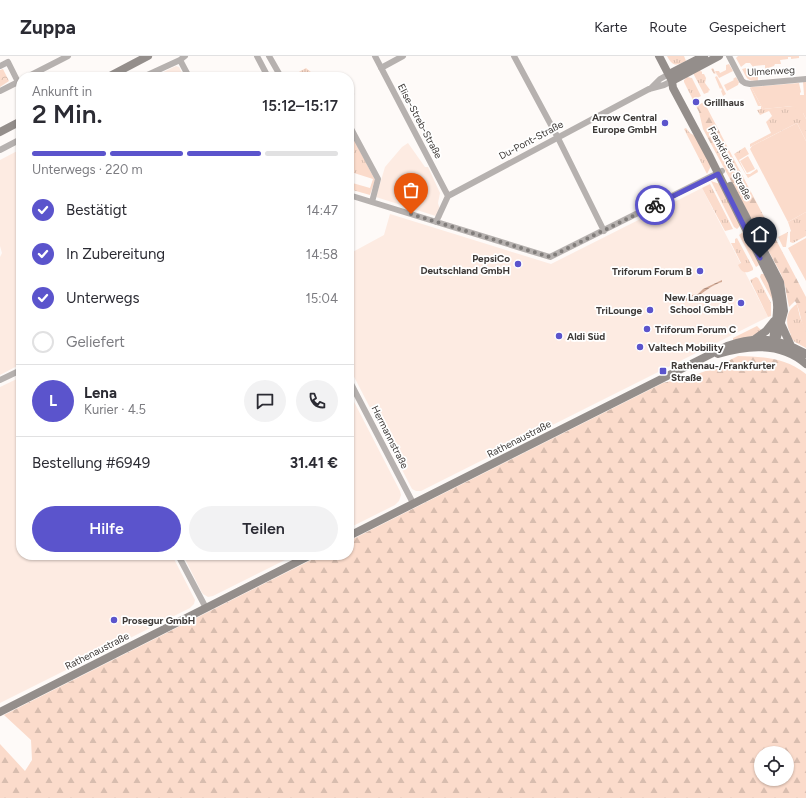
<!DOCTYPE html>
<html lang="de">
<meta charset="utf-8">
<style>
:root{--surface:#fff;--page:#f2f2f3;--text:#2b2b33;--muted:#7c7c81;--line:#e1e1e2;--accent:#5b54cc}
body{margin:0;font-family:Figtree,sans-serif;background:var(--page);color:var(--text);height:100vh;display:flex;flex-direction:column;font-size:15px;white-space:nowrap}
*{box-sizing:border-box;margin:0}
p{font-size:13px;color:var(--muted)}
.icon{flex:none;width:22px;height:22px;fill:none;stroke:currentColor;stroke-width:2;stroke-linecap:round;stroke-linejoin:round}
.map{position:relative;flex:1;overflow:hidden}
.sheet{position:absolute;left:16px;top:16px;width:338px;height:488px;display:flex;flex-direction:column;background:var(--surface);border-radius:16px;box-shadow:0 1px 3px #0004}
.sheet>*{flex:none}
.controls{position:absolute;left:754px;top:690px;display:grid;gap:8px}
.controls a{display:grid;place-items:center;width:40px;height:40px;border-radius:50%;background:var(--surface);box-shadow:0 1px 3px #0004;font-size:20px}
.pin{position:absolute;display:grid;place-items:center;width:34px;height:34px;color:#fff;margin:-41px -17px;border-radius:50% 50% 50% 0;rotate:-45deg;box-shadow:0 0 4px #0007}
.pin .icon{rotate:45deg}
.courier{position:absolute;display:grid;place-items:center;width:40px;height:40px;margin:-20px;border:3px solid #5b54cc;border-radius:50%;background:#fff;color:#222;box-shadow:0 1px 5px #0007}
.head em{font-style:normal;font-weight:600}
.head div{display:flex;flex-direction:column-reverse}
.head{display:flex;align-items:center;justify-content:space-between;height:68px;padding:0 16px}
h1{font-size:26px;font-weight:600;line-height:30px}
.bar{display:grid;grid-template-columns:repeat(4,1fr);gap:6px 4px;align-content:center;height:48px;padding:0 16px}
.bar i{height:5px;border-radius:3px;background:var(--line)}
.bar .on{background:var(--accent)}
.bar p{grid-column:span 4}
.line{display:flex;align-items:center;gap:10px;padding:0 16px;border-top:1px solid var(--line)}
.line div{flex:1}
.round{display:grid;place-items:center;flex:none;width:42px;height:42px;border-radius:21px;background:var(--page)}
ol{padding:0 16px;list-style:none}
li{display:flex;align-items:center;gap:12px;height:44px}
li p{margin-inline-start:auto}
li .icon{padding:4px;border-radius:50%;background:var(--accent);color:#fff;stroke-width:4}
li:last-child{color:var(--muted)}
li i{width:22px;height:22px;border:2px solid var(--line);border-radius:50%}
.primary-button{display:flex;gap:8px;margin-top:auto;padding:8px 16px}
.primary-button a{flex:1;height:46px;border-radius:24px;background:var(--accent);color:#fff;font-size:16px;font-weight:600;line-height:46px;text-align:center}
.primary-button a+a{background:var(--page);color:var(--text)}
header{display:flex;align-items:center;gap:24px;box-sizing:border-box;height:56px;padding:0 20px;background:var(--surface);border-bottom:1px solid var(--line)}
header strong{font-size:19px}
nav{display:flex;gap:22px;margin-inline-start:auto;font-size:14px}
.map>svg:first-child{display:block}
.built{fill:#fdebe2}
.grass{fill:url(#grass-tufts)}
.forest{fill:url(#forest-firs);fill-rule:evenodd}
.park{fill:url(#park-crowns)}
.garden{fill:#fbdbcb}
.water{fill:url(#water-rules)}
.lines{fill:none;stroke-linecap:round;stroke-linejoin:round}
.street{stroke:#b6b1af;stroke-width:6}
.secondary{stroke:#948e8b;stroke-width:8}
.done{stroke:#817d7b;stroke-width:4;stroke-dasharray:0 7.2}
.route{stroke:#5b54cc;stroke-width:5}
.poi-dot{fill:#5b54cc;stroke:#fff;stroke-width:1.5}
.labels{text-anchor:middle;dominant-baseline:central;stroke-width:3.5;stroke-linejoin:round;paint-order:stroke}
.street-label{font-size:10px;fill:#3e3a38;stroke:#fff}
.poi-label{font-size:10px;font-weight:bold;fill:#3e3a38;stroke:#fff;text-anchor:start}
</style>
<header>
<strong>Zuppa</strong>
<nav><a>Karte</a><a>Route</a><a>Gespeichert</a></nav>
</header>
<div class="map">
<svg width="806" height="742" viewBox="0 0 806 742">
<defs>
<pattern id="grass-tufts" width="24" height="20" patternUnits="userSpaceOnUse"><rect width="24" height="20" fill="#fbdbcb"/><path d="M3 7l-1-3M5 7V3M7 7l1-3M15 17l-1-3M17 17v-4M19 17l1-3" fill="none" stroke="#d8bdaf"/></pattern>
<pattern id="forest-firs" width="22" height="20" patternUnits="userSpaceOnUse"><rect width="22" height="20" fill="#fbdbcb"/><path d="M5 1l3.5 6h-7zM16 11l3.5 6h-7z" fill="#d8bdaf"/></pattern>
<pattern id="park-crowns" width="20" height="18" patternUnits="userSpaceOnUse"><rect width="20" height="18" fill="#fbdbcb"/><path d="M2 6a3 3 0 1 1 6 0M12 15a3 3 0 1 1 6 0" fill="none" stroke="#d8bdaf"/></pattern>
<pattern id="water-rules" width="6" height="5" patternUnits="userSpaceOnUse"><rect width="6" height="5" fill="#d2a995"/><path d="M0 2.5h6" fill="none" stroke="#ac8b7b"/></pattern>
</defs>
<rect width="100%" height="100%" fill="#fefaf8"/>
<path class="built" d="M176,10L179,11L184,21H153Z
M408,87L425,111H428L440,137L438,147L442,162L376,141L385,111L402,91Z
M21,93V308L0,319V201L2,197L0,190V104Z
M702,132L768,261L421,435H416L412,433L349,311V198L384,179L390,158L551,208Z
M21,321V499H172L195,544L194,548L190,552L0,647V331Z
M349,336L400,435L401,439L399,445L395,449L349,472Z
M183,499H295L213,540L208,541L203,538L201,535Z"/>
<path class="grass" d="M667,0H684L686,5C676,10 673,11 667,0Z
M711,8L726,38L723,40L721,35L722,34L721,32L720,33L715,21L717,20L716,17L714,18L711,13L713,12Z
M306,12L317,21H299L297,17Z
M700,14L701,16L702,15V18H704L706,22L705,27L710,34L708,35L709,36L704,38L693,17Z
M687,21L692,22L701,40L693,44L684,26V24Z
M751,31L763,53L793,50L803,52V57L806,63V85L797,67L750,91V93V88L771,77L766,66L772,60L769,55L760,59L757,54L761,53V50H758L750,32Z
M686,72L690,77L695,80L711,110L707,118L684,73Z
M349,74L375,124L370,139L349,133V126L370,132L373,123L354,117L349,111Z
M745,91L749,98L739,104L746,118H750L757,113L758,116L748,122L734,98Z
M711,125L720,128L740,170L737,173L734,171Z
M710,128L733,173L725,175L702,132Z
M806,156V180L793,187L790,186V176L791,175L788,166Z
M743,176L759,209L756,211L739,179Z
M788,176L786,191H783L778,181Z
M737,182L753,212V214C745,218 742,217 738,209L741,207L731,187H735V183Z
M761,218H765L770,227L773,245L760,221Z
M756,221L758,222L771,247V260L768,261L750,224Z
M797,248L800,261L806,276V292L795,286L789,280L791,279C785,267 785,255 797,248Z
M757,270L762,275L752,280L733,285V282Z"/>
<path class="forest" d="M704,46L806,241V276C800,267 801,254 795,245L789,251L785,230L781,218L703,73L699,56L696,50Z
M738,300C764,301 784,301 806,318V742H0V688L25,715L32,704L31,684L4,659L321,499H349V485L663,327L695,319L716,311ZM761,697H787V723H761Z"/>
<path class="park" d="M3,13L9,25L0,31V14Z"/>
<path class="garden" d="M738,0H799V2L791,3V1H788V3L780,4L781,8H775L774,10L765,13V9L754,10L753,11L750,7H746L741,11L736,2Z
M729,8L733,15L719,22L715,15H719L720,17L726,14V9Z
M746,12L747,13H750L751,21H758V25C746,25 747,22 742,13Z
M736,21L739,26L738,29L727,35L724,29L734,24L733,23Z
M803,26H806V63L803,57L802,52L794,53L793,50L763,53L751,31L799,27L801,36L800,37V39H804Z
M797,67L806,85V156L788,166L750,93L752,90Z
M748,100L755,113L747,117L740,105Z
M806,182V225L788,192Z"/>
<path class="water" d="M722,224V226C707,230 696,247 679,245L692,239L698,238L703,233Z"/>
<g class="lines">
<path class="street" d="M257,0L268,21
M269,0L281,21
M375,0L448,140
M514,0L558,82L604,175
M729,0L742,25L745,27L750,28L806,23
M180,4L189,21
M0,10L8,6L18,26L0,35
M381,12L403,0
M27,21L68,0
M143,21L180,4L185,0
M650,33L660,23L669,18
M349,40L351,38
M349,69L378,123L372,146
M0,94L21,83
M349,139L550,201L722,115
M436,166L448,140L649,33L664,29L672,25
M0,324L21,314
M349,324L413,447
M178,499L206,552"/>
<path class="secondary" d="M659,0L672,25L673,32L710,101L772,226C775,235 778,244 777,254C777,267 772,279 773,292
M669,18L704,0
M108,21L148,0
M672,25L719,0
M0,76L21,65
M730,130L780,226L784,255L777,281
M781,268L791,290
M755,283L766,275L774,265
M718,298C747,289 781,286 806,308
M349,480L727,290C757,279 779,282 806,298
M0,656L311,499"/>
</g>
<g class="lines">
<path class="done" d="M411,158L550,201L655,149"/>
<path class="route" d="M655,149L718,118L760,202"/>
</g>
<g class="poi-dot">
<circle cx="696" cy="46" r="4"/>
<circle cx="665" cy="67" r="4"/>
<circle cx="518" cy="208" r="4"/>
<circle cx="700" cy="215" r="4"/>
<circle cx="741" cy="247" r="4"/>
<circle cx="650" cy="254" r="4"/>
<circle cx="647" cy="273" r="4"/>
<circle cx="559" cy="280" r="4"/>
<circle cx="640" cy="291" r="4"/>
<rect x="659" y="311" width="8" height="8" rx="2"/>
<circle cx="114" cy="564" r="4"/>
</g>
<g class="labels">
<g class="street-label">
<text transform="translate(771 15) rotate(-3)">Ulmenweg</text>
<text transform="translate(420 65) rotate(62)">Elise-Streb-Straße</text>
<text transform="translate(531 84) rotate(-28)">Du-Pont-Straße</text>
<text transform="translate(730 107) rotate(62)">Frankfurter Straße</text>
<text transform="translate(390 381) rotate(63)">Hermannstraße</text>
<text transform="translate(519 383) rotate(-27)">Rathenaustraße</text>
<text transform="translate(97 595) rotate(-27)">Rathenaustraße</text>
</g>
<g class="poi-label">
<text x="704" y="46">Grillhaus</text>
<text x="657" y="61" text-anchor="end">Arrow Central<tspan x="657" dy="12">Europe GmbH</tspan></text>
<text x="510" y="202" text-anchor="end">PepsiCo<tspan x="510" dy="12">Deutschland GmbH</tspan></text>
<text x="692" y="215" text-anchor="end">Triforum Forum B</text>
<text x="733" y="241" text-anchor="end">New Language<tspan x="733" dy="12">School GmbH</tspan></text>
<text x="642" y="254" text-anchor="end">TriLounge</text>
<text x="655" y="273">Triforum Forum C</text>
<text x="567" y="280">Aldi Süd</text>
<text x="648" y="291">Valtech Mobility</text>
<text x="671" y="309">Rathenau-/Frankfurter<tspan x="671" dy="12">Straße</tspan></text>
<text x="122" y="564">Prosegur GmbH</text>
</g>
</g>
</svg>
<div class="controls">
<a><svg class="icon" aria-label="locate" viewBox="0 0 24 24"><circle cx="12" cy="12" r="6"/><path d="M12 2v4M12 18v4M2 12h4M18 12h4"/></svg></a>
</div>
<div class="pin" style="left:411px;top:158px;background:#ea580c"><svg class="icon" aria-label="bag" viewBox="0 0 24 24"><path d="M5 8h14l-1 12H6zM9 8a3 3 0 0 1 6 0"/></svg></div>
<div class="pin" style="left:760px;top:202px;background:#1f2937"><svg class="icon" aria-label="home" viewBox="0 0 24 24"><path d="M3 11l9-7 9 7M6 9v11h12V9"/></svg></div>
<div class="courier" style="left:655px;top:149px"><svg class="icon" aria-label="bike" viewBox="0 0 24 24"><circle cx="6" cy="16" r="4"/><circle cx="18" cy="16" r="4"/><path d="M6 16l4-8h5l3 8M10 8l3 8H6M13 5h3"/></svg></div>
<section class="sheet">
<div class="head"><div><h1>2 Min.</h1><p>Ankunft in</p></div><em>15:12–15:17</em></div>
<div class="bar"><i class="on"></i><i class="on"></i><i class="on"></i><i></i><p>Unterwegs · 220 m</p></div>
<ol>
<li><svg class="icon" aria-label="check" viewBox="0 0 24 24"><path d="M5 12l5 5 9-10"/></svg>Bestätigt<p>14:47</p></li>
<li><svg class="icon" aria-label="check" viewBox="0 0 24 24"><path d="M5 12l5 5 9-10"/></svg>In Zubereitung<p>14:58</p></li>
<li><svg class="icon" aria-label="check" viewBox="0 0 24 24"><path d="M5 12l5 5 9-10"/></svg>Unterwegs<p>15:04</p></li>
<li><i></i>Geliefert</li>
</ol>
<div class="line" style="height:72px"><b class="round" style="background:var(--accent);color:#fff">L</b><div><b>Lena</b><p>Kurier · 4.5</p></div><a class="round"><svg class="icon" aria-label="chat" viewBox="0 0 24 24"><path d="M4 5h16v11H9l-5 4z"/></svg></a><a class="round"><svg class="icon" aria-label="phone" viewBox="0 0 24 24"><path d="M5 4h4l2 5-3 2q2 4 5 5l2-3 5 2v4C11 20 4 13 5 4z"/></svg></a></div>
<div class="line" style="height:52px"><div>Bestellung #6949</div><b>31.41 €</b></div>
<div class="primary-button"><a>Hilfe</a><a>Teilen</a></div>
</section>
</div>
